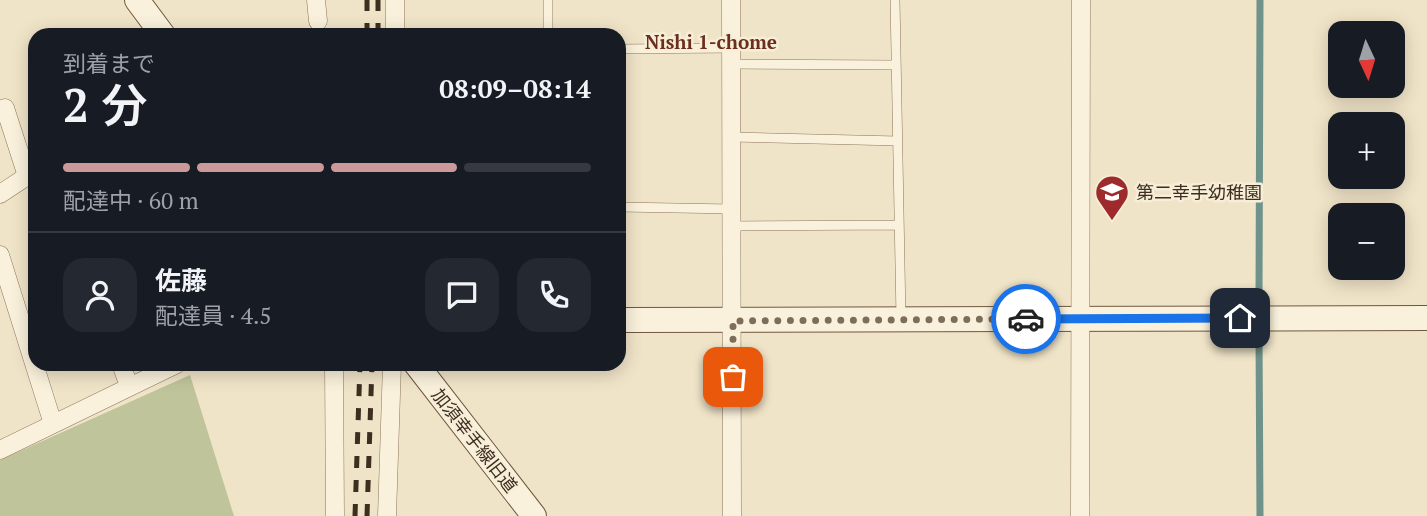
<!DOCTYPE html>
<html lang="ja">
<meta charset="utf-8">
<style>
:root{--surface:#171b24;--page:#242831;--text:#f1f3f6;--muted:#9ea1a6;--line:#363941;--accent:#cc999b}
body{margin:0;font-family:"PT Serif","Noto Sans JP",serif;background:var(--page);color:var(--text);height:100vh;display:flex;flex-direction:column;font-size:26px;white-space:nowrap}
*{box-sizing:border-box;margin:0}
p{font-size:23px;color:var(--muted)}
.icon{flex:none;width:38px;height:38px;fill:none;stroke:currentColor;stroke-width:2;stroke-linecap:round;stroke-linejoin:round}
.map{position:relative;flex:1;overflow:hidden}
.drawer{position:absolute;left:28px;top:28px;width:598px;height:343px;display:flex;flex-direction:column;background:var(--surface);border-radius:21px;box-shadow:0 4px 18px #0003}
.drawer>*{flex:none}
.needle{width:46px;rotate:176deg}
.tools{position:absolute;left:1328px;top:21px;display:grid;gap:14px}
.tools a{display:grid;place-items:center;width:77px;height:77px;border-radius:14px;background:var(--surface);box-shadow:0 4px 18px #0003;font-size:35px}
.pin{position:absolute;display:grid;place-items:center;width:60px;height:60px;color:#fff;margin:-30px;border-radius:14px;box-shadow:0 4px 10px #0006}
.courier{position:absolute;display:grid;place-items:center;width:70px;height:70px;margin:-35px;border:5px solid #1a73e8;border-radius:50%;background:#fff;color:#222;box-shadow:0 2px 9px #0007}
.head em{font-style:normal;font-weight:600}
.head div{display:flex;flex-direction:column-reverse}
.head{display:flex;align-items:center;justify-content:space-between;height:119px;padding:0 35px}
h1{font-size:46px;font-weight:600;line-height:52px}
.bar{display:grid;grid-template-columns:repeat(4,1fr);gap:10px 7px;align-content:center;height:84px;padding:0 35px}
.bar i{height:9px;border-radius:5px;background:var(--line)}
.bar .current{background:var(--accent)}
.bar p{grid-column:span 4}
.line{display:flex;align-items:center;gap:18px;padding:0 35px;border-top:2px solid var(--line)}
.line div{flex:1}
.round{display:grid;place-items:center;flex:none;width:74px;height:74px;border-radius:21px;background:var(--page)}
.map>svg:first-child{display:block}
.cemetery{fill:#bfc49a}
.lines{fill:none;stroke-linecap:round;stroke-linejoin:round}
.stream{stroke:#6f938a;stroke-width:7}
.lane-casing{stroke:#8d765c;stroke-width:10}
.street-casing{stroke:#8d765c;stroke-width:19}
.secondary-casing{stroke:#6f573f;stroke-width:26}
.lane{stroke:#faf1dc;stroke-width:9}
.street{stroke:#faf1dc;stroke-width:18}
.secondary{stroke:#faf1dc;stroke-width:24}
.rail{stroke:#3d2e20;stroke-width:5;stroke-dasharray:12 12;stroke-linecap:butt}
.done{stroke:#7c6e5b;stroke-width:7;stroke-dasharray:0 12.6}
.route{stroke:#1a73e8;stroke-width:9}
.labels{text-anchor:middle;dominant-baseline:central;stroke-width:5;stroke-linejoin:round;paint-order:stroke}
.poi-label{font-size:18px;fill:#3d2e20;stroke:#f7eed8;text-anchor:start}
.street-label{font-size:18px;fill:#3d2e20;stroke:#f7eed8}
.neighbourhood-label{font-size:19px;font-weight:bold;fill:#6b2e1e;stroke:#f7eed8}
</style>
<div class="map">
<svg width="1427" height="516" viewBox="0 0 1427 516">
<rect width="100%" height="100%" fill="#f0e4c8"/>
<path class="cemetery" d="M190,375L234,516H0V460Z"/>
<g class="lines">
<path class="stream" d="M1259,298L1260,0
M1259,334L1260,516"/>
<g class="lane-casing">
<path id="lane" d="M548,0V35
M895,0L901,318
M620,49L732,48
M732,64L896,65
M732,137L898,141
M620,207L732,209
M732,226L899,225"/>
</g>
<g class="street-casing">
<path id="street" d="M316,0L318,21
M731,0L732,516
M395,35V0
M0,110L5,108L27,176
M0,194L35,171
M0,255L53,424
M121,364L129,386
M334,364L335,516
M0,450L177,364
M387,516L392,364
M1080,516L1081,0"/>
</g>
<g class="secondary-casing">
<path id="secondary" d="M137,0L163,35
M620,320L1427,318
M416,364L534,516"/>
</g>
<use href="#lane" class="lane"/>
<use href="#street" class="street"/>
<use href="#secondary" class="secondary"/>
<path class="rail" d="M367,35V0
M378,35V0
M355,516L360,364
M367,516L372,364"/>
</g>
<g class="lines">
<path class="done" d="M733,377V321L1026,319"/>
<path class="route" d="M1026,319L1240,318"/>
</g>
<defs>
<g id="school-pin" transform="scale(1.75)"><path d="M0 17L-7.5 6A9.5 9.5 0 1 1 7.5 6Z" fill="#9e2a2b" stroke="#f7eed8"/><path d="M0-5L7-2L0 1L-7-2ZM-4 1L0 2.5L4 1V4Q0 6-4 4Z" fill="#fff"/></g>
</defs>
<g fill-rule="evenodd">
<use href="#school-pin" x="1112" y="192"/>
</g>
<g class="labels">
<g class="poi-label">
<text x="1136" y="192">第二幸手幼稚園</text>
</g>
<g class="street-label">
<text transform="translate(475 440) rotate(52)">加須幸手線旧道</text>
</g>
<g class="neighbourhood-label">
<text x="711" y="41">Nishi 1-chome</text>
</g>
</g>
</svg>
<div class="tools">
<a><svg class="needle" viewBox="-14 -14 28 28"><path d="M0-13l5 13h-10z" fill="#e53935"/><path d="M0 13l5-13h-10z" fill="#9ea1a6"/></svg></a>
<a>+</a>
<a>−</a>
</div>
<div class="pin" style="left:733px;top:377px;background:#ea580c"><svg class="icon" aria-label="bag" viewBox="0 0 24 24"><path d="M5 8h14l-1 12H6zM9 8a3 3 0 0 1 6 0"/></svg></div>
<div class="pin" style="left:1240px;top:318px;background:#1f2937"><svg class="icon" aria-label="home" viewBox="0 0 24 24"><path d="M3 11l9-7 9 7M6 9v11h12V9"/></svg></div>
<div class="courier" style="left:1026px;top:319px"><svg class="icon" aria-label="car" viewBox="0 0 24 24"><path d="M5 17H2v-5l4-1 3-4h7l3 4 3 1v5h-3M9 17h6M6 11h13"/><circle cx="7" cy="17" r="2"/><circle cx="17" cy="17" r="2"/></svg></div>
<section class="drawer">
<div class="head"><div><h1>2 分</h1><p>到着まで</p></div><em>08:09–08:14</em></div>
<div class="bar"><i class="current"></i><i class="current"></i><i class="current"></i><i></i><p>配達中 · 60 m</p></div>
<div class="line" style="height:126px"><a class="round"><svg class="icon" aria-label="person" viewBox="0 0 24 24"><circle cx="12" cy="8" r="4"/><path d="M4 21q1-7 8-7t8 7"/></svg></a><div><b>佐藤</b><p>配達員 · 4.5</p></div><a class="round"><svg class="icon" aria-label="chat" viewBox="0 0 24 24"><path d="M4 5h16v11H9l-5 4z"/></svg></a><a class="round"><svg class="icon" aria-label="phone" viewBox="0 0 24 24"><path d="M5 4h4l2 5-3 2q2 4 5 5l2-3 5 2v4C11 20 4 13 5 4z"/></svg></a></div>
</section>
</div>
